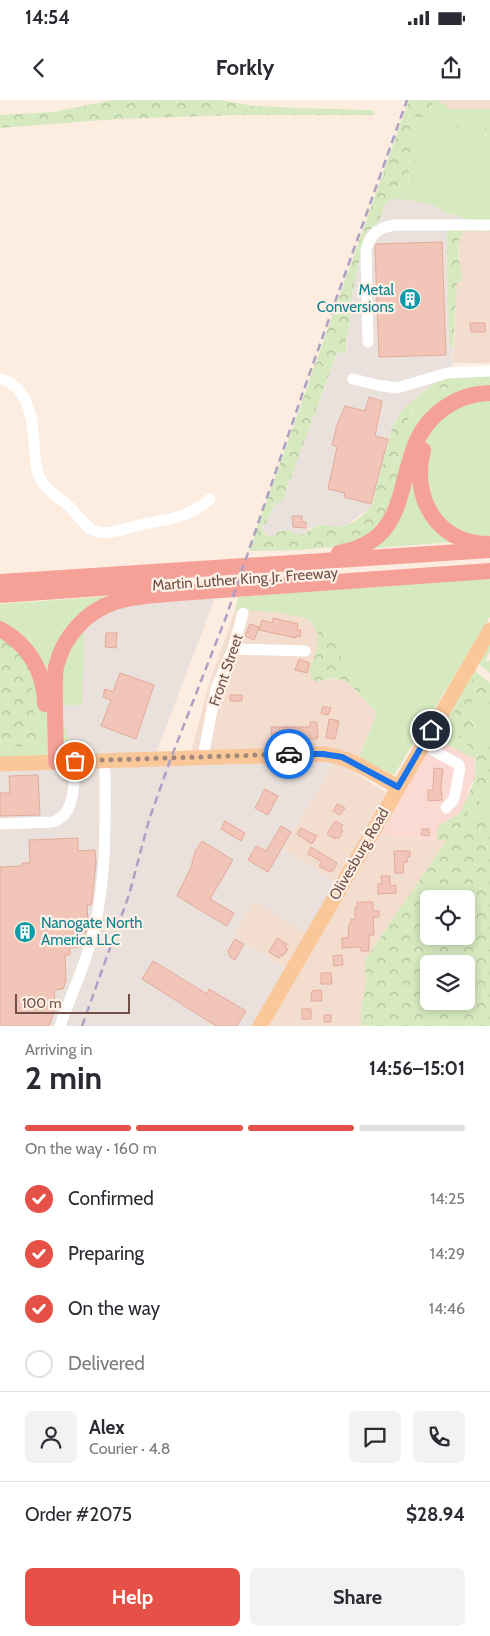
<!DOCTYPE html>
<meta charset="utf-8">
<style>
:root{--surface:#fff;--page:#f2f2f3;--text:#2b2b33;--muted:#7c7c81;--line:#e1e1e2;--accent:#e55146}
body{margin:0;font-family:Cabin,sans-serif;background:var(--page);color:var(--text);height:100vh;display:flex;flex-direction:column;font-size:19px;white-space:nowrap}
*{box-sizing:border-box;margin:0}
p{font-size:16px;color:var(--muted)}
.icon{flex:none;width:28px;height:28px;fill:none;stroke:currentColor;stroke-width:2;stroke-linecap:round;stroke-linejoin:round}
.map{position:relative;height:926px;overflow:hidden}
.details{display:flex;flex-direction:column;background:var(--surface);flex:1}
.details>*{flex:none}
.tools{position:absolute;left:420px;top:790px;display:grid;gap:10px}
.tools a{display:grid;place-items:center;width:55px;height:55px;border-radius:8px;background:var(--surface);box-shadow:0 2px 8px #0003;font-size:25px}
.scale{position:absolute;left:15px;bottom:12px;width:115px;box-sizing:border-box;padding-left:5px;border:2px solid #725148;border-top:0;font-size:14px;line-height:18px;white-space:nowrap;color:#725148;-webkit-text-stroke:4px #fff1e6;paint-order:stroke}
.pin{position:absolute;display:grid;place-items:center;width:42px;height:42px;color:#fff;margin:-21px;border:2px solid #fff;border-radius:50%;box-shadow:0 1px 5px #0007}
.courier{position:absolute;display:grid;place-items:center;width:50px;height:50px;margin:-25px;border:4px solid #1a73e8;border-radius:50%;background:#fff;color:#222;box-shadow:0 1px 6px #0007}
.overview em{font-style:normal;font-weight:700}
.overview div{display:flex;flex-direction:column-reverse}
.overview{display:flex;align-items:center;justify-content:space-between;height:85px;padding:0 25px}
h1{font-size:32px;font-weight:700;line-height:38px}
.bar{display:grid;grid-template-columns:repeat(4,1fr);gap:8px 5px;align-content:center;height:60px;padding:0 25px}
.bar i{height:6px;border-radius:4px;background:var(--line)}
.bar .active{background:var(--accent)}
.bar p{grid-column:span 4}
.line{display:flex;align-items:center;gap:12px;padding:0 25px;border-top:1px solid var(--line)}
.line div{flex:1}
.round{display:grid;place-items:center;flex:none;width:52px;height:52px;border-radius:8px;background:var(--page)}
ol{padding:0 25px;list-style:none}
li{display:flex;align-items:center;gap:15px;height:55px}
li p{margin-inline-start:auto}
li .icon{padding:5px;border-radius:50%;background:var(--accent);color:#fff;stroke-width:4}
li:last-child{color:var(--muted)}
li i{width:28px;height:28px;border:2px solid var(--line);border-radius:50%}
.action{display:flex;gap:10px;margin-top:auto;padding:10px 25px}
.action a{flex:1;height:58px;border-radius:8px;background:var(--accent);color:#fff;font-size:20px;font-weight:700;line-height:58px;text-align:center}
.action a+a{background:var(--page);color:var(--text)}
.status{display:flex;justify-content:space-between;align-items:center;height:35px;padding:0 25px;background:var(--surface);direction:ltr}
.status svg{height:14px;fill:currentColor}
header{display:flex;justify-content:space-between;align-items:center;height:65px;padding:0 25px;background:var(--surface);font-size:22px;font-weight:700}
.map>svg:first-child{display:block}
.residential{fill:#f3ddcf}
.commercial{fill:#fcdad4}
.industrial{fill:#eae1dc}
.green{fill:#d6e9bf}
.forest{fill:url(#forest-crowns);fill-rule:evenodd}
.building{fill:#f1c6b8;stroke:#e3aa99}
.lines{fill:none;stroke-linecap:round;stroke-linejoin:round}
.minor{stroke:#fff;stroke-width:11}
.major{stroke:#fac799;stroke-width:15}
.highway{stroke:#f6a197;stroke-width:16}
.rail{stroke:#aea0c4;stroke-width:2.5;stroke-dasharray:8 5;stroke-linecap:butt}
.done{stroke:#a2887d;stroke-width:5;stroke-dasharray:0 9}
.route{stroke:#1a73e8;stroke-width:6}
.labels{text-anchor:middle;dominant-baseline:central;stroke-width:4.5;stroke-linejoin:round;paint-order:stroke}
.culture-label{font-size:15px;fill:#0d838f;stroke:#fff1e6;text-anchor:end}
.street-label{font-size:15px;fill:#725148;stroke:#fff1e6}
</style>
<div class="status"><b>14:54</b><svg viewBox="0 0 49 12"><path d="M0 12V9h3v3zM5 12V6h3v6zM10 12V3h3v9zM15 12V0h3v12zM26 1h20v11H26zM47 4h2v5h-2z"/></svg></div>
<header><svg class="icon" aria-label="back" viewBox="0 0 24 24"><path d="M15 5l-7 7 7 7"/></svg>Forkly<svg class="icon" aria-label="share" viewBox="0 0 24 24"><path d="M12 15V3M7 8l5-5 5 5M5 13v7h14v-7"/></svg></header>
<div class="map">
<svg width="490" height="926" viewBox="0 0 490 926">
<defs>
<pattern id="forest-crowns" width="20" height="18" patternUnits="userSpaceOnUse" patternTransform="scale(1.25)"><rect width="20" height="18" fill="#d6e9bf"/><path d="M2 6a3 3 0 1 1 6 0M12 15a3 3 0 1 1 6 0" fill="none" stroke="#b2bf9d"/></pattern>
</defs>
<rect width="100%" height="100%" fill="#fcede0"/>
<path class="residential" d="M437,0H490V9H450Z
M464,131H490V263H453L457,183L461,174L459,165V136Z
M235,510L275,512L309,519L317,533L318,544L310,568L317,582L339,578L350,584L377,613L359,658L191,653L208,587Z
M334,662L350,669L398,701L389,736L447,741L365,860L366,882L361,909V926H252L287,869L233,836L254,800L338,783L283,749Z"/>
<path class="commercial" d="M435,638L475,659V677L468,692V697L460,713L437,729V740L389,736L381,728Z"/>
<path class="industrial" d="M390,99H402L430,104L446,112L469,120L447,135L450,246L453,247L452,277L403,309L397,318L392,328L372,405L368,410L346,425L334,428L322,424L309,429L303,435L297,436L288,430L278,432L271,437L266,435L260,428L261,426L268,420L275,403L282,401L337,253L347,247L346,238L349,230L351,200L365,133L378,123L386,102Z
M215,498L152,664L319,658L334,662L283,749L338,783L308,835L254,800L233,836L287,869L252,926H0V670L74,655L58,605L84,530L107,511L139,502Z"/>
<path class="green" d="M437,0L451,9H490V27C482,30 475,33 467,30L466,25L444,22L430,24L414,23L408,26L406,23L409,14L418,18L429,11L431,6Z
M445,24L459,27L463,31L486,36L490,32V120H469L446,112L430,104L402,99H390L395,88L409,81V70L415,60L413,57C417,49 416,42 410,35V28L412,26Z
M475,279H490V439L365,449L343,447L316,448C326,446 337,445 346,442C369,434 389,414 393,390C396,376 387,373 399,358L393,350L395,345L401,344C403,339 402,336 404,331C407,323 412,316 414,307L419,304L424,297L438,289H444L461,280Z
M490,477V517L394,675L359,658L377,613L359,594L361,590L349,572L332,539L322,531L317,533L309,519L275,512L235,510L238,497Z
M114,496L107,511L84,530L82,605H58L74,655L0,658V648L28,646L0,538V504Z
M490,541V552L485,561L488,562L490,560V573L479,564Z
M473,570H476V572L446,625L475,632L478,631C468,616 467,609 476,593H479L485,605H490V643C483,638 475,639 467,636C467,646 471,649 480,653L475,659L435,638Z
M483,690L490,691V725L476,721L482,708L478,697L479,692Z
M468,701L473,704L477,711L470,722L467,723L465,722L469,708L467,703Z"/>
<path class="forest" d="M113,0H221L253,6L296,8L373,10L375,15H235L117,19L0,28V15L53,12Z
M409,0H437L431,6L425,17L418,18L409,14L406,23L408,25L414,23L431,24L444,22L466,25L467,30C475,33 482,30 490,27V32C481,40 466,36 459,27L445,24L412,26L410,28C409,41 420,40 413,57L416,61L409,70L408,85H399L395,88L390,99L386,102L378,123L365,133L351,200L349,230L346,238V252L337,253L282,401L280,403H275L265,425L262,424L261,428L266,435L271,437L278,432L288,430C306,441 304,430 320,425C325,424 330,427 335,427C350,427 365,416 372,405L392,328L403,309L428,288L444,279L452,277L490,275V279L461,280C452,290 447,286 436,290C432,292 428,295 425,297L424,304H419L414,307L403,333L404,338L401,344L395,345L393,350L395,352L398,350L400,352L392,370L397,374C394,388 391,402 384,414C358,455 291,450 249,451Z
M490,127V131H464C453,144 461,165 462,181L457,183L453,247L450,246L449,235L447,135L448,130Z
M322,531L332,539L349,572L361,590L359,594C345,578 338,575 317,582L311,578L310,569L318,544L317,533Z
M0,538L22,554L31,569L36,640L28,646L0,648Z
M476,572L490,583V605H485L479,593H476C472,601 467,608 473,616L471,622L478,631L475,632L446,626Z
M460,635C467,636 486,639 490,643V691L483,690L479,692L478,697L482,708L476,720L490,725V926H361V909L366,882L365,860L446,741L437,740V729L442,724L460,713L473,684L476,668L475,659L480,653L473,650L467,644H461L457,637ZM468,701L473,704L477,711L470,722L467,723L465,722L469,708L467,703ZM429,799H466V836H429ZM429,864H466V901H429Z"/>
<path class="building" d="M442,142L446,255L379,257L375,148L376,144Z
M470,223H485V232H471Z
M369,297L382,301L375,336L388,339L371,404L344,397L345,393L328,389L337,347L332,345L337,325L345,306L365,311Z
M292,416H302V422H306V428L293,427Z
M273,518L298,524L297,530H301L300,537L296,536V538L259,530L262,520L272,523Z
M250,524L259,527L254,540L245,536Z
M106,533H117L116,548L105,547Z
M299,559L310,563L307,573L295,570Z
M120,573L154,585L136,639L101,626L111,600L103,597L105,589L113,592Z
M230,595H242V601H230Z
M323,606L331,608L328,615L321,613Z
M329,619L339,621L335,639L326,638Z
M310,622H317L318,637L317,636V639L272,638L271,627H308L310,626Z
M434,668L443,669L441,686L442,700L428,701V690H433Z
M38,675L40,715L0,716V693H10L9,676Z
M265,689L278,696L268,715L255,708Z
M337,704L345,708L340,715L333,711Z
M225,721L245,733L241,741L221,729Z
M335,721L343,725L340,730L343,731L338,739L336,737L335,739L327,734Z
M281,726L291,732L268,772L248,760L256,746L266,751Z
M301,728L317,736L312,744L297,734Z
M422,729H429V736L421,735Z
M78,738V751L95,750L96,763L92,800L91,805H87L88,822L86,833H78L79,847L70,848V855H65L66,880L63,889L54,890L55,901H58L49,926H0V767L22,766V763H30L29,740Z
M202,741L233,760L210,799L234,813L227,826L177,796L191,767L195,752Z
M311,747L337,763L333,771L331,770L330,772L319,766L322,762L308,754Z
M394,751H410V757H407V762H404L403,773H395Z
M381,776H390V786L396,785V793L378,794V784H382Z
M357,802H373V811H379V817H373L374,835H369V851H361V847L342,848V838H348L349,824H351V819L355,820V807H357Z
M277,838L287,844L285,847L288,849L283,856L281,855L279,858L269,852Z
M235,839L244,844L235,860L230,857L228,851Z
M342,855L343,865L334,866L333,856Z
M153,861L207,894L209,889L246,911L237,926H216L142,879Z
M321,873H331L332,884H321Z
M321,890L322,901H311L312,891Z
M302,909H311V919H302Z
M324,915H331V922H324Z"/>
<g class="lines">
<path class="minor" d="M368,242L366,151C369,135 378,128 394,125H490
M0,279C6,279 9,282 13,285C19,289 21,294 25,300C34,318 33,336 35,356C36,363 36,372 40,378C46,391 60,398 70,407C76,413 82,421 88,427C104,439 122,429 139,425C165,420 190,418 210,399
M353,279L377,285L397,288L447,273L490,271
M233,549L305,551
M423,645L458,664L460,668L454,699L446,708
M203,657L216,589L233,549L243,513
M0,724L52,722C76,716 74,681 75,661
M60,926C72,892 89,857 96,821C107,769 105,713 105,660"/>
<path class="major" d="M0,664L323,654C351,657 374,674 398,687
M260,926L490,530"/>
<path class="highway" d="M423,350C411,397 436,443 488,444
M339,453C403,442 397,392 415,345C428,313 457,294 490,293
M0,482L490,450
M0,495L157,484
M0,529C28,544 45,572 45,604
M56,662C56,643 55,624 55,605C55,592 54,579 56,567C63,537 86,511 115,502C136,495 158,495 179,493L490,471"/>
<path class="rail" d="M82,926L129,795L149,720L171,658L226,517L303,292L407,0"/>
</g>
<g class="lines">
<path class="done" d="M75,661L289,654"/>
<path class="route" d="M289,654H323L342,657L398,687L431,630"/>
</g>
<defs>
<g id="building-disc" transform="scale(1.125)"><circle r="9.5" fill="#0f9aa8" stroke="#fff1e6"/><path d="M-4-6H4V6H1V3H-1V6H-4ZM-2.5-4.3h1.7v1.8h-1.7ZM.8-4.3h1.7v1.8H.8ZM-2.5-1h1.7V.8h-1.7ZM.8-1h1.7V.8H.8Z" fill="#fff"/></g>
</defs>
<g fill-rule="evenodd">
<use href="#building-disc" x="410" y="199"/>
<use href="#building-disc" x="25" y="832"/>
</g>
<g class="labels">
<g class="culture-label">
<text x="394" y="190">Metal<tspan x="394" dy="17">Conversions</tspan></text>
<text x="41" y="823" text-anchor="start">Nanogate North<tspan x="41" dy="17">America LLC</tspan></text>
</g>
<g class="street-label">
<text transform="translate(245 479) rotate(-4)">Martin Luther King Jr. Freeway</text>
<text transform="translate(226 570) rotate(-71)">Front Street</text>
<text transform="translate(359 754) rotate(-60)">Olivesburg Road</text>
</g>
</g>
</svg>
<div class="tools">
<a><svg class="icon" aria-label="locate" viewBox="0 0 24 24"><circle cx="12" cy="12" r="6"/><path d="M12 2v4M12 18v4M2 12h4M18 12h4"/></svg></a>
<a><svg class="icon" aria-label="layers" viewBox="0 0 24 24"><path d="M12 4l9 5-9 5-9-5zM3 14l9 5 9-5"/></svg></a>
</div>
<div class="scale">100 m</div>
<div class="pin" style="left:75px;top:661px;background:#ea580c"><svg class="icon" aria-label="bag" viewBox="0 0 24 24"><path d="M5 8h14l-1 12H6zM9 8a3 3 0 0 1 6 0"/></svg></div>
<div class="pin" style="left:431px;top:630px;background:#1f2937"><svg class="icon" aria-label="home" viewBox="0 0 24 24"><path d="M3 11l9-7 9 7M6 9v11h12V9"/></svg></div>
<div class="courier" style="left:289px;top:654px"><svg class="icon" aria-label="car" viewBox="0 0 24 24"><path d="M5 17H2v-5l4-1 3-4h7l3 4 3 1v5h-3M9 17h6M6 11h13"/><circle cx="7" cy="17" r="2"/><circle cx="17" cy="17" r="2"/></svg></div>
</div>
<section class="details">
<div class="overview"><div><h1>2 min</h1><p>Arriving in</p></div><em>14:56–15:01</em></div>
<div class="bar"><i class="active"></i><i class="active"></i><i class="active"></i><i></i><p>On the way · 160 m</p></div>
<ol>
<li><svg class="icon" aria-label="check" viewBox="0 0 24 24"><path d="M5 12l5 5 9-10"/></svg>Confirmed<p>14:25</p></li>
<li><svg class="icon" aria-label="check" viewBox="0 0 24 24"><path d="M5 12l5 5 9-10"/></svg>Preparing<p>14:29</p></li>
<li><svg class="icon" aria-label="check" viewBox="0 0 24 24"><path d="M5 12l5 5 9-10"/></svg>On the way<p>14:46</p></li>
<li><i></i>Delivered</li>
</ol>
<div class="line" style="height:90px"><a class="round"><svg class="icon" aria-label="person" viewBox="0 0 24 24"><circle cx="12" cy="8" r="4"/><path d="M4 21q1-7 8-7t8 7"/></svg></a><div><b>Alex</b><p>Courier · 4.8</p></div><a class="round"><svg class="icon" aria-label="chat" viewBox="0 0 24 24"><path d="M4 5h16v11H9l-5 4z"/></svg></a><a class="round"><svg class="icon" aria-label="phone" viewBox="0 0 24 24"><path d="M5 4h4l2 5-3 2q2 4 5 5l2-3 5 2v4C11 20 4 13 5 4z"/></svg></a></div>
<div class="line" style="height:65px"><div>Order #2075</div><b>$28.94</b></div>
<div class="action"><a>Help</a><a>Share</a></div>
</section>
